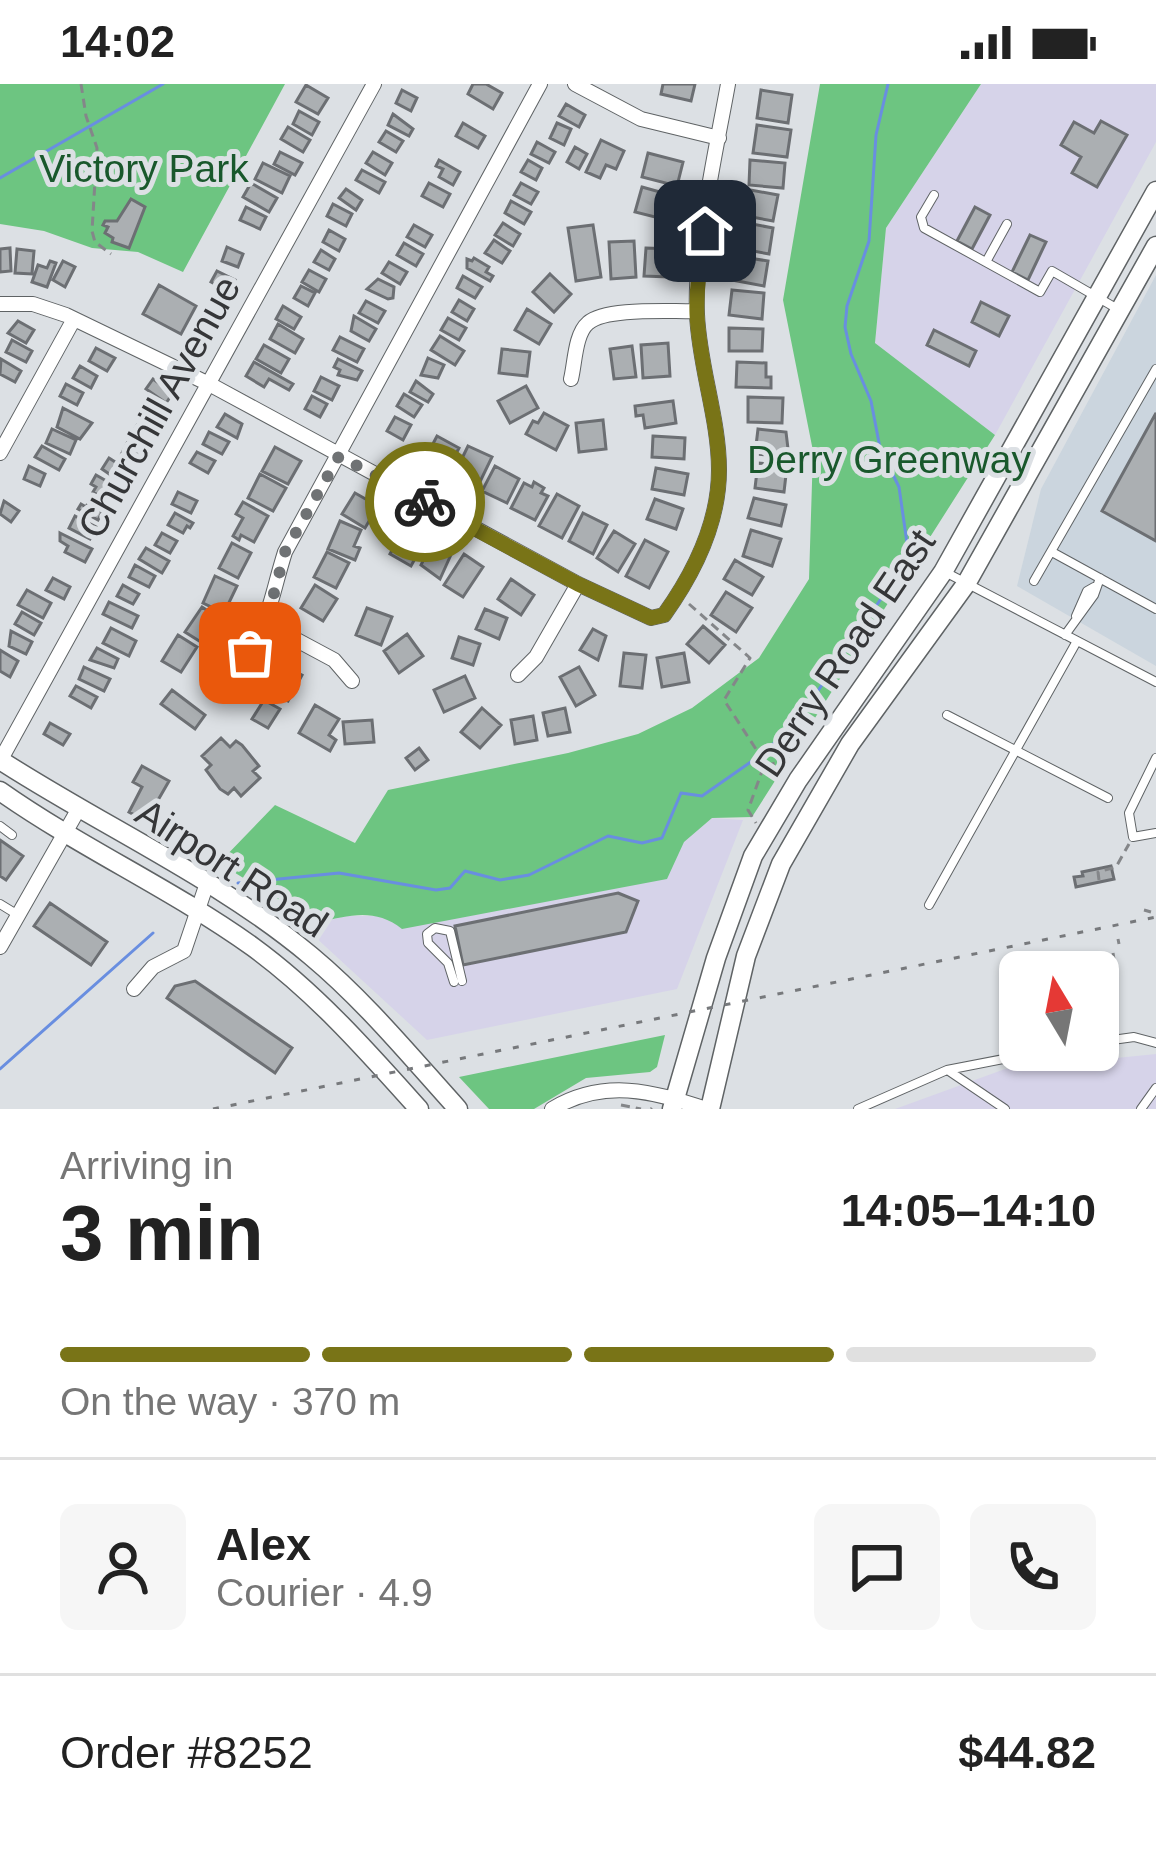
<!DOCTYPE html>
<meta charset="utf-8">
<style>
:root{--surface:#fff;--page:#f6f6f6;--text:#222;--muted:#767676;--line:#e0e0e0;--accent:#797417}
body{margin:0;font-family:Arial,sans-serif;background:var(--page);color:var(--text);height:100vh;display:flex;flex-direction:column;font-size:45px;white-space:nowrap}
*{box-sizing:border-box;margin:0}
p{font-size:39px;color:var(--muted)}
.icon{flex:none;width:66px;height:66px;fill:none;stroke:currentColor;stroke-width:2;stroke-linecap:round;stroke-linejoin:round}
.map{position:relative;height:1025px;overflow:hidden}
.panel{display:flex;flex-direction:column;background:var(--surface);flex:1}
.panel>*{flex:none}
.needle{width:78px;rotate:350deg}
.controls{position:absolute;left:999px;top:867px;display:grid;gap:24px}
.controls a{display:grid;place-items:center;width:120px;height:120px;border-radius:18px;background:var(--surface);box-shadow:0 3px 9px #0004;font-size:60px}
.pin{position:absolute;display:grid;place-items:center;width:102px;height:102px;color:#fff;margin:-51px;border-radius:24px;box-shadow:0 6px 18px #0006}
.courier{position:absolute;display:grid;place-items:center;width:120px;height:120px;margin:-60px;border:9px solid #797417;border-radius:50%;background:#fff;color:#222;box-shadow:0 3px 15px #0007}
.overview em{font-style:normal;font-weight:800}
.overview div{display:flex;flex-direction:column-reverse}
.overview{display:flex;align-items:center;justify-content:space-between;height:204px;padding:0 60px}
h1{font-size:78px;font-weight:800;line-height:90px}
.bar{display:grid;grid-template-columns:repeat(4,1fr);gap:18px 12px;align-content:center;height:144px;padding:0 60px}
.bar i{height:15px;border-radius:9px;background:var(--line)}
.bar .active{background:var(--accent)}
.bar p{grid-column:span 4}
.line{display:flex;align-items:center;gap:30px;padding:0 60px;border-top:3px solid var(--line)}
.line div{flex:1}
.round{display:grid;place-items:center;flex:none;width:126px;height:126px;border-radius:18px;background:var(--page)}
.status{display:flex;justify-content:space-between;align-items:center;height:84px;padding:0 60px;background:var(--surface);direction:ltr}
.status svg{height:33px;fill:currentColor}
.map>svg:first-child{display:block}
.commercial{fill:#d6d3e9}
.built{fill:#cbd5de}
.green{fill:#6dc581}
.lines{fill:none;stroke-linecap:round;stroke-linejoin:round}
.stream{stroke:#698ee0;stroke-width:3}
.building{fill:#abafb2;stroke:#6c6f73;stroke-width:3}
.service-casing{stroke:#5f6365;stroke-width:10}
.minor-casing{stroke:#5f6365;stroke-width:16}
.secondary-casing{stroke:#5f6365;stroke-width:21}
.path{stroke:#848689;stroke-width:3;stroke-dasharray:9 6;stroke-linecap:butt}
.service{stroke:#fff;stroke-width:8}
.minor{stroke:#fff;stroke-width:14}
.secondary{stroke:#fff;stroke-width:18}
.rail{stroke:#77797c;stroke-width:3;stroke-dasharray:6 12;stroke-linecap:butt}
.done{stroke:#6f7274;stroke-width:12;stroke-dasharray:0 21.6}
.route{stroke:#797417;stroke-width:15}
.labels{text-anchor:middle;dominant-baseline:central;stroke-width:10;stroke-linejoin:round;paint-order:stroke}
.park-label{font-size:39px;fill:#19582c;stroke:#dce0e4}
.street-label{font-size:39px;fill:#353638;stroke:#dce0e4}
</style>
<div class="status"><b>14:02</b><svg viewBox="0 0 49 12"><path d="M0 12V9h3v3zM5 12V6h3v6zM10 12V3h3v9zM15 12V0h3v12zM26 1h20v11H26zM47 4h2v5h-2z"/></svg></div>
<div class="map">
<svg width="1156" height="1025" viewBox="0 0 1156 1025">
<rect width="100%" height="100%" fill="#dce0e4"/>
<path class="commercial" d="M981,0H1156V58L995,351L875,260L886,144Z
M712,734L743,736L677,905L427,956L313,851L317,839L347,832H385L684,757Z
M1156,970V1025H895L1005,985Z"/>
<path class="built" d="M1156,191V582L1017,502L1041,405Z"/>
<path class="green" d="M0,0H285L183,188L138,168L92,164L44,147L0,140Z
M820,0H981L886,144L875,259L995,351L752,733L712,734L684,758L667,795L402,845C375,824 350,831 317,839L219,779L275,721L355,759L388,706L568,669L638,650L692,624L759,574L809,495L813,367L783,216Z
M665,951L657,983L650,988L586,994L534,1025H489L459,993Z"/>
<g class="lines">
<path class="stream" d="M0,94L163,0
M238,799L339,789L436,806L450,804L465,787L500,796L529,791L608,752L642,759L662,754L681,709L702,712L765,668L800,633L900,487L907,459L899,403L880,364L871,317L851,270L845,243L847,222L869,157L876,51L888,0
M0,985L153,849"/>
</g>
<path class="building" d="M473,0H486L502,9L493,25L468,10Z
M663,0H695L691,17L661,10Z
M306,1L328,14L318,30L296,18Z
M402,6L417,14L411,27L396,19Z
M761,6L792,11L788,39L757,34Z
M566,20L585,31L579,43L559,32Z
M299,27L319,38L312,51L293,40Z
M393,30L413,45L409,52L388,41Z
M1101,37L1127,51L1097,103L1072,89L1081,73L1061,61L1074,38L1094,49Z
M463,39L485,52L478,64L456,52Z
M557,39L571,45L564,61L550,54Z
M757,41L791,46L787,73L753,69Z
M288,43L310,56L303,68L281,55Z
M386,47L403,57L396,68L379,58Z
M601,56L624,67L616,85L606,81L600,94L586,88Z
M537,58L555,68L549,79L531,70Z
M575,63L587,70L579,85L567,78Z
M280,68L302,79L295,91L274,80Z
M373,68L392,79L385,91L366,79Z
M648,69L683,78L677,102L642,93Z
M439,76L460,88L453,101L439,93L443,85L436,82Z
M528,76L542,84L536,96L521,88Z
M750,76L785,79L783,104L749,101Z
M263,79L290,92L282,109L255,95Z
M362,86L385,98L379,109L356,96Z
M251,99L277,114L269,128L243,113Z
M429,99L450,110L443,123L422,112Z
M521,99L538,108L531,120L514,111Z
M642,103L678,113L671,137L635,128Z
M346,105L362,116L356,126L339,114Z
M745,105L778,111L773,137L741,131Z
M131,115L145,123L129,164L112,158L113,154L105,149L108,143L103,141L105,137H117Z
M511,117L531,128L524,140L505,129Z
M333,120L352,130L346,142L327,132Z
M246,123L266,133L260,145L240,136Z
M975,123L990,131L972,165L957,157Z
M742,138L773,144L769,170L737,164Z
M503,139L520,150L513,162L495,151Z
M414,141L432,151L425,163L407,153Z
M593,141L601,193L576,197L568,144Z
M329,146L345,155L339,167L323,158Z
M1030,151L1046,158L1028,196L1012,188Z
M494,156L510,167L502,179L485,169Z
M634,157L636,193L611,195L609,158Z
M404,159L423,170L416,182L397,171Z
M227,163L243,170L238,183L222,177Z
M10,164L11,187L0,188V165Z
M646,164L670,165L669,193L644,192Z
M17,165L34,167L32,190L15,189Z
M321,166L335,175L329,186L314,178Z
M736,172L768,177L764,202L732,196Z
M474,174L489,183L486,188L493,192L490,197L467,184V175L472,177Z
M50,177L56,179L47,203L32,198L38,181L47,184Z
M63,177L75,183L65,203L53,196Z
M389,178L407,188L400,200L382,189Z
M309,186L326,195L319,208L302,198Z
M217,187L235,196L229,208L211,198Z
M550,190L571,210L554,228L533,208Z
M463,192L482,203L475,214L457,204Z
M378,195L394,203L393,214L388,215L367,205Z
M159,201L196,222L181,250L143,230Z
M301,202L315,209L308,222L294,214Z
M732,206L764,209L762,235L729,231Z
M459,216L474,225L467,237L452,228Z
M366,217L385,227L378,239L359,229Z
M981,218L1009,232L999,252L972,238Z
M283,222L301,233L294,245L276,235Z
M527,225L551,240L539,260L515,246Z
M354,232L376,245L369,257L351,247Z
M448,234L466,244L459,256L441,246Z
M18,237L34,246L26,259L8,249Z
M278,240L303,255L295,269L270,255Z
M729,244L763,245L762,267H729Z
M934,246L976,267L969,282L927,261Z
M440,252L464,267L455,281L431,266Z
M340,253L364,265L357,278L333,266Z
M12,256L32,267L26,278L6,268Z
M668,259L670,292L643,294L641,261Z
M264,261L289,275L281,289L256,275Z
M632,262L636,293L614,295L610,265Z
M96,264L115,274L107,287L89,277Z
M502,265L530,268L527,292L499,289Z
M428,274L444,281L438,294L421,291Z
M1,275L21,287L15,298L0,290Z
M338,275L362,287L357,296L338,291L340,286L334,283Z
M254,278L293,300L289,306L269,295L264,303L246,292Z
M737,278L766,279V293H771V304L736,303Z
M80,282L97,292L91,304L73,294Z
M321,293L339,302L332,316L314,307Z
M153,295L173,309L166,319L146,305Z
M416,297L433,310L428,318L410,308Z
M66,300L83,309L77,321L60,312Z
M526,302L538,324L510,339L498,317Z
M404,310L422,321L414,333L397,322Z
M312,312L327,320L320,333L305,325Z
M748,313L783,314L782,339L748,338Z
M673,317L676,339L645,344L643,331L636,332L635,322Z
M63,324L92,339L80,355L57,343Z
M544,329L568,342L556,366L526,350L533,337L538,339Z
M1156,329V457L1102,427Z
M225,330L242,340L237,354L217,343Z
M395,333L411,341L403,356L387,347Z
M603,336L606,365L579,368L576,339Z
M137,341L155,350L150,361L131,352Z
M52,345L76,356L70,370L46,359Z
M758,345L786,348L789,373L755,370Z
M209,348L229,358L222,370L203,360Z
M437,352L459,364L446,389L424,377Z
M653,352L685,354L684,375L652,373Z
M127,359L145,369L139,381L121,371Z
M42,362L65,375L59,386L35,373Z
M468,362L492,373L476,406L452,395Z
M275,363L301,377L288,400L262,387Z
M197,368L215,377L208,389L190,379Z
M109,374L126,385L118,396L102,385Z
M758,379L787,382L784,408L755,404Z
M29,382L45,390L40,402L24,395Z
M495,382L519,395L507,419L482,407Z
M656,384L688,390L684,411L652,405Z
M260,390L286,404L273,427L248,414Z
M96,391L117,403L108,417L93,408L96,403L91,400Z
M534,398L544,404L541,409L548,412L535,436L511,424L524,399L532,403Z
M178,408L197,417L191,429L172,420Z
M355,409L378,422L365,444L342,430Z
M557,410L579,422L562,454L539,442Z
M754,414L786,421L781,442L748,434Z
M90,415L105,423L98,436L78,425L81,420L86,423Z
M655,415L683,425L676,445L647,435Z
M4,417L19,427L11,438L0,430Z
M243,418L268,432L254,458L241,451L239,456L233,452L243,434L236,430Z
M175,429L193,439L190,444L187,442L183,449L168,441Z
M583,429L607,441L593,470L569,457Z
M75,432L96,443L90,455L69,444Z
M340,437L361,446L354,462L360,464L355,476L328,465Z
M407,439L428,451L411,482L390,470Z
M751,446L781,455L772,482L743,472Z
M614,447L635,460L618,488L597,474Z
M60,449L92,465L85,478L65,468L68,462L60,457Z
M162,449L177,457L170,469L155,461Z
M434,454L454,464L440,495L421,481Z
M645,456L668,468L649,504L626,492Z
M232,459L251,469L238,494L219,484Z
M146,464L169,477L162,489L139,475Z
M327,468L349,479L336,504L314,493Z
M464,470L483,483L463,513L444,501Z
M735,476L763,493L752,511L724,495Z
M135,481L155,492L149,503L129,493Z
M215,492L237,502L224,529L203,519Z
M53,494L70,503L64,515L46,506Z
M511,495L534,511L521,531L498,515Z
M123,501L139,510L133,520L117,512Z
M315,501L337,515L323,537L301,524Z
M27,506L51,519L43,534L18,521Z
M726,508L752,524L736,548L711,531Z
M109,518L138,532L132,544L103,530Z
M202,523L220,535L204,560L185,548Z
M367,524L392,533L381,561L356,551Z
M485,525L507,534L499,555L476,545Z
M22,528L41,539L34,551L15,540Z
M703,542L725,561L709,579L687,560Z
M111,544L136,557L129,572L103,559Z
M593,545L606,552L598,576L580,566Z
M11,547L32,558L26,570L9,562Z
M407,550L423,572L399,589L384,567Z
M178,551L197,563L181,588L162,577Z
M459,553L480,560L473,581L452,574Z
M97,564L118,575L114,584L90,576Z
M0,566L18,577L10,593L0,587Z
M624,569L646,571L642,604L620,602Z
M684,569L689,598L662,603L657,574Z
M283,581L302,591L288,617L269,607Z
M84,583L110,595L104,607L79,595Z
M579,583L595,611L576,622L560,593Z
M465,592L475,614L444,628L434,606Z
M76,602L97,613L91,624L70,612Z
M172,606L205,631L195,645L161,620Z
M264,616L280,625L268,644L252,635Z
M315,621L339,635L329,651L336,656L330,667L299,649Z
M482,624L501,641L480,664L461,648Z
M565,624L570,648L548,652L543,629Z
M533,632L537,656L515,660L511,636Z
M372,636L374,658L345,660L343,638Z
M50,639L70,650L63,661L44,650Z
M221,654L230,663L236,657L242,661L259,682L253,687L260,694L241,712L234,704L228,710L220,705L206,686L211,681L202,672Z
M419,664L428,676L415,686L406,674Z
M142,682L169,697L146,737L129,728L142,703L133,698Z
M0,756L23,772L6,796L0,792Z
M1111,782L1114,795L1076,803L1074,793L1083,792L1082,788Z
M618,809L638,817L626,848L463,881L455,842Z
M50,819L107,858L91,881L34,842Z
M195,897L292,964L275,989L167,914L175,902Z"/>
<g class="lines">
<g class="service-casing">
<path id="service" d="M934,111L921,133L924,144L1040,208L1052,187L1116,224
M986,178L1007,140
M1052,468L1156,525
M945,488L1156,598
M1034,497L1156,285
M1076,532L1087,507L1094,503
M1065,551L1094,511L1100,494
M947,631L1108,714
M1156,674L1129,729L1133,753L1156,749
M0,742L12,751
M0,820L18,831
M929,821L1077,557
M454,898L448,879L428,859L427,850L435,844L450,847L462,897
M1098,958L1134,953L1156,959
M949,987L1005,1025
M858,1025L947,986L1050,966
M1141,1025L1156,1004"/>
</g>
<g class="minor-casing">
<path id="minor" d="M575,0L641,35L719,54
M0,220H33L66,231L211,301L578,500L651,534L664,531C694,489 719,438 719,386C719,334 699,282 697,230C694,163 716,67 728,0
M571,295C575,279 575,250 588,239C606,223 672,228 696,227
M0,369L74,235
M265,539L334,576L352,597
M518,591L536,573L578,500
M223,594C270,551 267,525 285,468L540,0
M0,677L374,0
M0,863L78,726
M134,905L153,883L184,867L206,802
M552,1025C604,994 652,1007 706,1025"/>
</g>
<g class="secondary-casing">
<path id="secondary" d="M0,676C102,742 218,794 311,872C365,917 411,973 458,1025
M0,707C81,764 172,805 253,863C316,909 367,967 419,1025
M672,1025L716,874L753,772L798,696L943,488L1156,107
M710,1025L746,872L781,780L850,660L966,500L1156,162"/>
</g>
<path class="path" d="M81,0L86,32L97,64L92,147L95,158L111,170
M689,520L750,574L724,616L765,679L748,726L756,739
M766,682L791,674
M1099,796L1098,788L1116,783L1129,760
M1144,826L1151,828
M1118,855L1119,860
M1113,869L1115,881
M621,1021L641,1025
M651,1025L652,1024"/>
<use href="#service" class="service"/>
<use href="#minor" class="minor"/>
<use href="#secondary" class="secondary"/>
<path class="rail" d="M213,1025L1156,833"/>
</g>
<g class="lines">
<path class="done" d="M250,569L266,539L285,468L339,372L425,418"/>
<path class="route" d="M425,418L578,500L651,534L664,531C694,489 719,438 719,386C719,335 699,282 697,230C696,202 701,174 705,147"/>
</g>
<g class="labels">
<g class="park-label">
<text x="144" y="84">Victory Park</text>
<text x="889" y="375">Derry Greenway</text>
</g>
<g class="street-label">
<text transform="translate(159 323) rotate(-61)">Churchill Avenue</text>
<text transform="translate(845 569) rotate(-56)">Derry Road East</text>
<text transform="translate(232 784) rotate(33)">Airport Road</text>
</g>
</g>
</svg>
<div class="controls">
<a><svg class="needle" viewBox="-14 -14 28 28"><path d="M0-13l5 13h-10z" fill="#e53935"/><path d="M0 13l5-13h-10z" fill="#767676"/></svg></a>
</div>
<div class="pin" style="left:250px;top:569px;background:#ea580c"><svg class="icon" aria-label="bag" viewBox="0 0 24 24"><path d="M5 8h14l-1 12H6zM9 8a3 3 0 0 1 6 0"/></svg></div>
<div class="pin" style="left:705px;top:147px;background:#1f2937"><svg class="icon" aria-label="home" viewBox="0 0 24 24"><path d="M3 11l9-7 9 7M6 9v11h12V9"/></svg></div>
<div class="courier" style="left:425px;top:418px"><svg class="icon" aria-label="bike" viewBox="0 0 24 24"><circle cx="6" cy="16" r="4"/><circle cx="18" cy="16" r="4"/><path d="M6 16l4-8h5l3 8M10 8l3 8H6M13 5h3"/></svg></div>
</div>
<section class="panel">
<div class="overview"><div><h1>3 min</h1><p>Arriving in</p></div><em>14:05–14:10</em></div>
<div class="bar"><i class="active"></i><i class="active"></i><i class="active"></i><i></i><p>On the way · 370 m</p></div>
<div class="line" style="height:216px"><a class="round"><svg class="icon" aria-label="person" viewBox="0 0 24 24"><circle cx="12" cy="8" r="4"/><path d="M4 21q1-7 8-7t8 7"/></svg></a><div><b>Alex</b><p>Courier · 4.9</p></div><a class="round"><svg class="icon" aria-label="chat" viewBox="0 0 24 24"><path d="M4 5h16v11H9l-5 4z"/></svg></a><a class="round"><svg class="icon" aria-label="phone" viewBox="0 0 24 24"><path d="M5 4h4l2 5-3 2q2 4 5 5l2-3 5 2v4C11 20 4 13 5 4z"/></svg></a></div>
<div class="line" style="height:156px"><div>Order #8252</div><b>$44.82</b></div>
</section>
